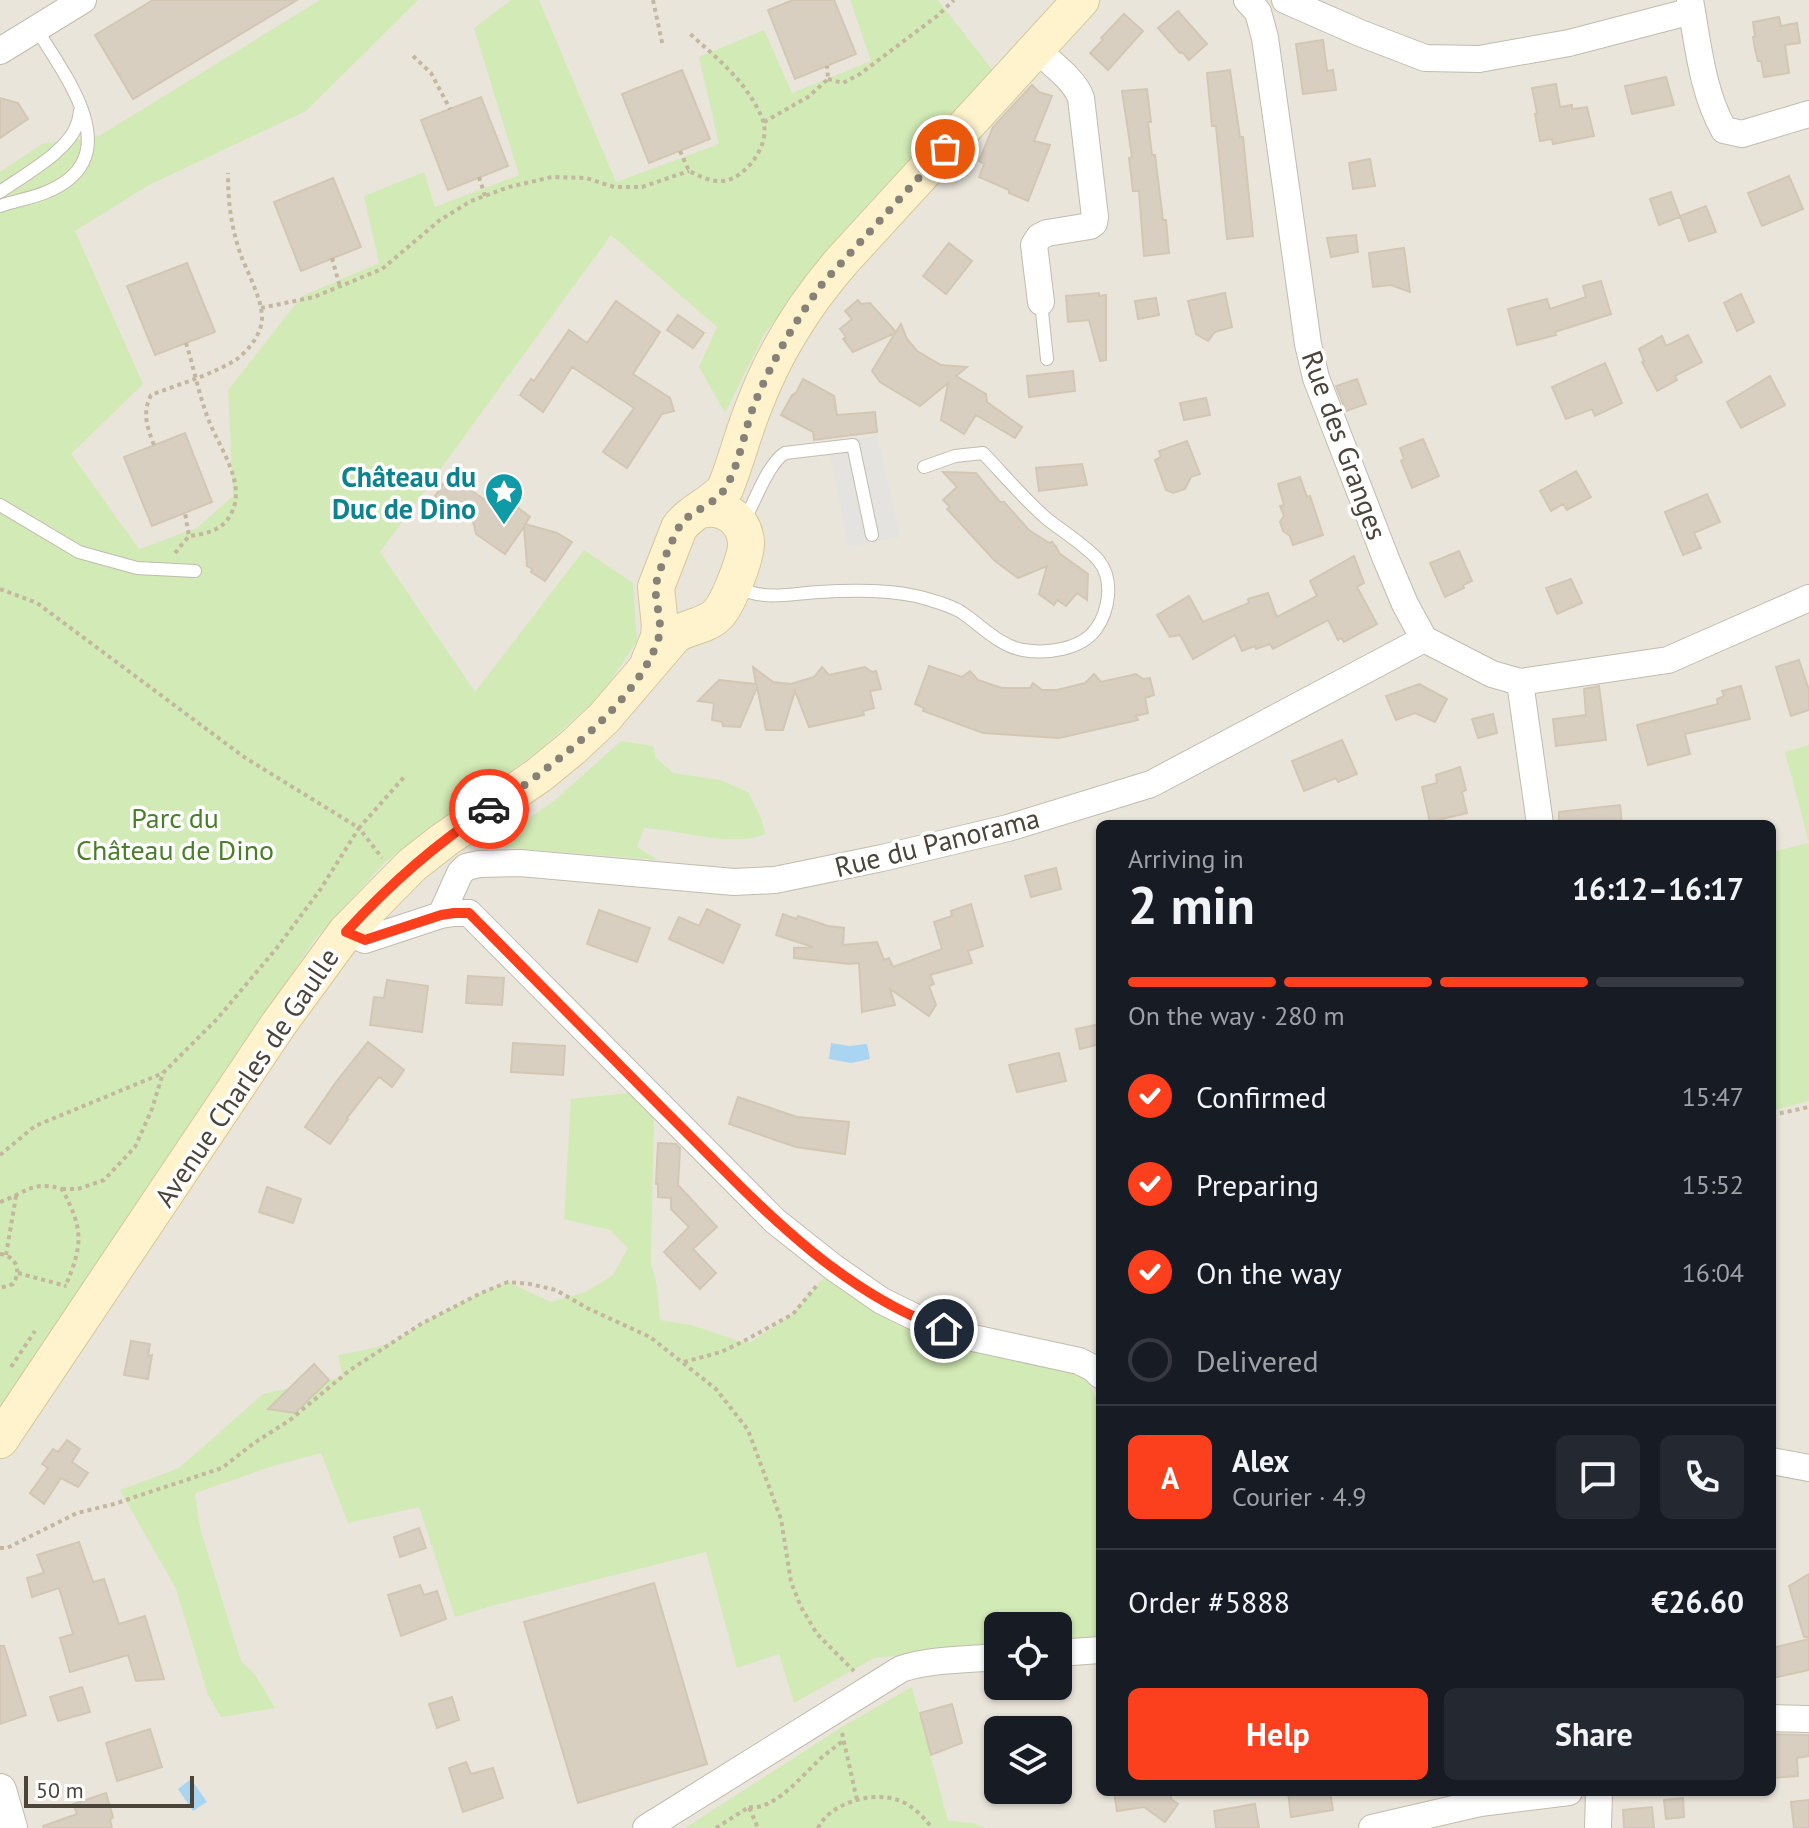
<!DOCTYPE html>
<meta charset="utf-8">
<style>
:root{--surface:#171b24;--page:#242831;--text:#f1f3f6;--muted:#9ea1a6;--line:#363941;--accent:#fc3f1d}
body{margin:0;font-family:"PT Sans",sans-serif;background:var(--page);color:var(--text);height:100vh;display:flex;flex-direction:column;font-size:30px;white-space:nowrap}
*{box-sizing:border-box;margin:0}
p{font-size:26px;color:var(--muted)}
.icon{flex:none;width:44px;height:44px;fill:none;stroke:currentColor;stroke-width:2;stroke-linecap:round;stroke-linejoin:round}
.map{position:relative;flex:1;overflow:hidden}
.sheet{position:absolute;left:1096px;top:820px;width:680px;height:976px;display:flex;flex-direction:column;background:var(--surface);border-radius:12px;box-shadow:0 2px 6px #0004}
.sheet>*{flex:none}
.buttons{position:absolute;left:984px;top:1612px;display:grid;gap:16px}
.buttons a{display:grid;place-items:center;width:88px;height:88px;border-radius:12px;background:var(--surface);box-shadow:0 2px 6px #0004;font-size:40px}
.scale{position:absolute;left:24px;bottom:20px;width:170px;box-sizing:border-box;padding-left:8px;border:4px solid #4b4439;border-top:0;font-size:22px;line-height:28px;white-space:nowrap;color:#4b4439;-webkit-text-stroke:6px #fff;paint-order:stroke}
.pin{position:absolute;display:grid;place-items:center;width:68px;height:68px;color:#fff;margin:-34px;border:4px solid #fff;border-radius:50%;box-shadow:0 2px 8px #0007}
.courier{position:absolute;display:grid;place-items:center;width:80px;height:80px;margin:-40px;border:6px solid #fc3f1d;border-radius:50%;background:#fff;color:#222;box-shadow:0 2px 10px #0007}
.head em{font-style:normal;font-weight:700}
.head div{display:flex;flex-direction:column-reverse}
.head{display:flex;align-items:center;justify-content:space-between;height:136px;padding:0 32px}
h1{font-size:52px;font-weight:700;line-height:60px}
.bar{display:grid;grid-template-columns:repeat(4,1fr);gap:12px 8px;align-content:center;height:96px;padding:0 32px}
.bar i{height:10px;border-radius:6px;background:var(--line)}
.bar .on{background:var(--accent)}
.bar p{grid-column:span 4}
.line{display:flex;align-items:center;gap:20px;padding:0 32px;border-top:2px solid var(--line)}
.line div{flex:1}
.round{display:grid;place-items:center;flex:none;width:84px;height:84px;border-radius:12px;background:var(--page)}
ol{padding:0 32px;list-style:none}
li{display:flex;align-items:center;gap:24px;height:88px}
li p{margin-inline-start:auto}
li .icon{padding:8px;border-radius:50%;background:var(--accent);color:#fff;stroke-width:4}
li:last-child{color:var(--muted)}
li i{width:44px;height:44px;border:4px solid var(--line);border-radius:50%}
.primary-button{display:flex;gap:16px;margin-top:auto;padding:16px 32px}
.primary-button a{flex:1;height:92px;border-radius:12px;background:var(--accent);color:#fff;font-size:32px;font-weight:700;line-height:92px;text-align:center}
.primary-button a+a{background:var(--page);color:var(--text)}
.map>svg:first-child{display:block}
.residential{fill:#eae5da;fill-rule:evenodd}
.green{fill:#d2eab5}
.parking{fill:#e5e3e0}
.water{fill:#a9d4f2}
.building{fill:#d8cfc1;stroke:#d3c7b4;stroke-width:2}
.lines{fill:none;stroke-linecap:round;stroke-linejoin:round}
.service-casing{stroke:#c2bbae;stroke-width:14}
.minor-casing{stroke:#c2bbae;stroke-width:28}
.tertiary-casing{stroke:#c2bbae;stroke-width:34}
.secondary-casing{stroke:#d6c79b;stroke-width:38}
.path{stroke:#c4b79f;stroke-width:4;stroke-dasharray:4 4;stroke-linecap:butt}
.service{stroke:#fff;stroke-width:12}
.minor{stroke:#fff;stroke-width:26}
.tertiary{stroke:#fff;stroke-width:32}
.secondary{stroke:#fff3cd;stroke-width:36}
.done{stroke:#878178;stroke-width:8;stroke-dasharray:0 14.4}
.route{stroke:#fc3f1d;stroke-width:10}
.labels{text-anchor:middle;dominant-baseline:central;stroke-width:7;stroke-linejoin:round;paint-order:stroke}
.street-label{font-size:28px;fill:#4b4439;stroke:#fff}
.culture-label{font-size:28px;font-weight:bold;fill:#0d838f;stroke:#fff;text-anchor:end}
.park-label{font-size:28px;fill:#4a7f2a;stroke:#fff}
</style>
<div class="map">
<svg width="1809" height="1828" viewBox="0 0 1809 1828">
<rect width="100%" height="100%" fill="#f6f3ec"/>
<path class="residential" d="M0,0H1809V1828H0ZM1100,824H1772V1792H1100ZM998,1626H1058V1686H998ZM998,1730H1058V1790H998Z"/>
<path class="green" d="M320,0H418L306,111L149,185L75,231L143,384L71,454L139,549L197,528L233,496L228,390L302,296L379,263L364,196L424,172L435,207L519,175L474,28L511,0H539L616,182L719,144L699,57L764,30L792,93L871,61L850,0H938L993,71L840,241L772,324L764,334L725,413L699,367L717,327L611,235L380,552L475,692L584,550L633,583L637,641L601,695L537,752L385,862L315,939L0,1410V172L42,144L99,136Z
M621,741L653,746L656,758L673,773L720,780L748,792L762,820L765,834C730,848 682,830 644,828L637,847L658,860L499,847L519,825L554,801Z
M1809,745V1101L1774,1110L1772,1105V852L1809,843L1785,752Z
M629,1093L654,1114L651,1263L656,1281L660,1320L691,1325L742,1342H751L793,1314L833,1267L891,1314L1065,1364L1085,1377L1100,1405V1636L1058,1641V1626H998V1646L874,1658L794,1703L779,1654L737,1668L706,1552L491,1606L455,1617L419,1507L348,1523L321,1453L276,1465L195,1493L200,1528L241,1661L256,1676L275,1708L221,1717L208,1695L176,1589L120,1490L179,1468L263,1394L343,1377L338,1355C371,1349 394,1346 421,1324L481,1293L508,1282L551,1302L586,1292L613,1275L628,1248L610,1230L564,1219L571,1099Z
M912,1687L948,1821L972,1823L986,1828H685L845,1725Z"/>
<path class="parking" d="M877,436L900,537L848,547L828,442Z"/>
<path class="water" d="M831,1043L849,1046L867,1044L870,1059L851,1063L829,1059Z
M191,1779L207,1802L193,1811L178,1789Z"/>
<path class="building" d="M153,0H297L133,99L95,35Z
M793,0H834L856,54L795,79L768,10Z
M1178,11L1207,44L1189,60L1182,52L1180,53L1158,28Z
M1124,14L1143,31L1108,70L1090,53L1103,40L1101,38Z
M1779,17L1781,26L1797,23L1800,43L1785,45L1789,73L1764,77L1761,61H1758L1755,49L1753,37L1755,36L1753,22Z
M1323,40L1327,71L1333,70L1336,90L1303,94L1296,44Z
M682,70L710,139L649,163L622,94Z
M1230,70L1240,137H1243L1253,236L1227,239L1216,126H1212L1207,73Z
M1666,77L1674,105L1632,114L1625,86Z
M1556,84L1560,107L1572,105V109L1587,107L1594,136L1553,144L1552,139L1540,141L1535,114L1537,113L1532,88Z
M1032,85L1039,92L1052,96L1034,141L1050,145L1028,201L1009,193V190L979,177L984,164L979,161L993,127Z
M1147,89L1151,122H1148L1152,155H1155L1163,220H1166L1169,253L1144,256L1139,191H1133L1129,158L1132,157L1122,91Z
M481,97L508,166L448,190L421,120Z
M0,98L18,103L28,119L0,138Z
M1370,159L1375,186L1353,189L1349,163Z
M1789,176L1803,209L1762,226L1748,193Z
M333,178L361,247L301,271L274,202Z
M1671,192L1680,217L1659,225L1650,199Z
M1706,206L1716,232L1689,241L1680,216Z
M1356,235L1358,252L1331,257L1327,238Z
M949,243L972,261L946,294L923,276Z
M1404,248L1410,292L1391,285L1373,287L1369,253Z
M187,263L215,332L155,355L127,286Z
M1601,281L1611,314L1555,332L1556,335L1517,345L1508,309L1547,299L1550,309L1586,297L1583,286Z
M1099,293V296L1106,295V360L1100,361L1089,320L1068,322L1066,296Z
M1225,293L1232,327L1215,332L1208,341L1196,334L1188,301Z
M1741,294L1754,322L1737,331L1724,303Z
M1156,298L1159,315L1138,319L1135,301Z
M858,300L861,304L870,303L896,332L901,324L907,339L917,351L941,365L967,367L956,376L986,394L987,402L1022,427L1015,438L976,415L964,434L941,420L948,383L920,406L880,382L872,371L895,333L853,352L843,339L846,337L840,329L852,319L845,311Z
M616,301L660,332L633,374L670,398L674,411L662,414L627,468L603,452L634,408L572,367L543,412L520,395L531,379L534,381L569,330L587,343Z
M678,315L704,333L693,348L667,330Z
M1688,335L1702,362L1675,376L1677,380L1657,391L1642,362L1644,361L1639,349L1662,336L1666,346Z
M1605,363L1622,403L1595,416L1592,409L1566,419L1552,387Z
M1073,371L1075,391L1029,397L1027,376Z
M1770,376L1785,405L1741,428L1727,402Z
M803,379L834,396L837,415L875,412L877,432L814,440L813,432L781,415L792,395L796,393Z
M1357,379L1366,404L1346,411L1336,386Z
M1206,398L1210,415L1184,420L1180,403Z
M185,433L212,502L152,526L124,457Z
M1423,439L1439,476L1412,488L1401,461L1404,459L1400,448Z
M1187,441L1200,474L1191,477L1185,489L1173,493L1166,490L1155,460L1161,457L1159,451Z
M1082,464L1087,485L1039,491L1036,468Z
M1576,471L1591,497L1567,510L1563,504L1551,511L1540,491Z
M943,472L976,473L1000,502H1004L1029,530L1049,543L1052,542L1057,548L1059,553L1088,574L1087,600L1077,593L1066,606L1057,600L1054,605L1039,594L1047,566L1018,578L995,561L947,509L950,507L943,500L957,487Z
M449,475L485,500L499,497L516,506L530,517L525,524L557,533L572,542L545,581L531,572L532,569L527,566L524,527L505,554L476,534L473,521L435,496Z
M1300,477L1307,497L1310,496L1323,535L1293,545L1290,536L1283,531L1280,522L1284,516L1280,506L1284,505L1278,484Z
M1707,494L1720,522L1694,533L1701,548L1683,555L1665,512Z
M1459,551L1472,581L1463,585L1464,588L1445,597L1430,563Z
M1354,556L1364,583L1357,587L1377,624L1344,642L1341,638L1338,640L1328,620L1273,649L1270,644L1256,649L1255,646L1242,651L1235,635L1193,659L1180,635L1170,637L1157,615L1189,596L1203,622L1249,603L1248,599L1268,593L1277,617L1317,596L1310,581Z
M1571,579L1582,603L1557,614L1546,588Z
M1799,660L1809,690V710L1791,716L1776,667Z
M929,666L962,677L970,671L978,680L1002,688H1030L1033,683L1042,690H1057L1085,683L1094,674L1101,682L1136,674L1143,679L1150,678L1154,695L1145,698L1148,713L1136,716L1138,720L1059,738L983,733L923,711L924,708L915,704Z
M753,667L773,682L791,684L814,677L822,667L829,675L865,667L872,672L876,671L881,689L870,691L874,708L863,711L864,715L809,727L795,691L783,730H766L757,687L740,727L723,726L722,722L712,720L714,703L698,701L719,680L756,684Z
M1419,684L1447,699L1435,722L1415,713L1396,720L1386,696Z
M1599,686L1606,740L1556,746L1553,719L1586,715L1584,689Z
M1741,686L1750,719L1685,734L1690,754L1648,765L1637,725L1718,704L1717,699L1724,696L1722,691Z
M1493,714L1497,733L1478,738L1472,719Z
M1342,740L1357,774L1338,782L1336,778L1304,791L1292,761Z
M1460,767L1466,790L1462,792L1467,813L1430,822L1422,787L1437,783L1436,775Z
M1620,805L1622,824H1559V812Z
M1056,868L1061,889L1031,897L1025,876Z
M971,904L983,946L968,951L972,963L930,975L934,984L929,986L936,1005L929,1016L890,989L895,1005L862,1012L859,963L850,964L794,958V948L813,947L776,935L783,914L796,919L798,916L828,926L844,928L843,945L877,942L884,960L889,958L893,967L942,949L934,922L952,916L951,911Z
M707,909L740,925L723,963L669,939L679,917L699,926Z
M599,910L650,928L637,962L587,944Z
M468,976L504,978L502,1005L466,1003Z
M387,980L428,986L422,1032L370,1025L374,997L384,998Z
M1100,1024V1044L1080,1049L1076,1029Z
M368,1042L404,1070L392,1087L379,1077L347,1118L348,1119L330,1144L305,1127L336,1082Z
M513,1043L565,1046L563,1075L511,1072Z
M1059,1053L1066,1081L1017,1092L1009,1065Z
M738,1097L797,1117L849,1122L845,1154L796,1147L729,1124Z
M658,1143L676,1144L680,1148L678,1185L717,1227L693,1249L716,1273L700,1289L664,1252L689,1227L671,1209V1198L658,1197V1184H656Z
M267,1187L301,1199L293,1223L259,1212Z
M131,1341L150,1344L148,1356L152,1355L148,1379L124,1375Z
M314,1364L329,1380L295,1413L268,1409Z
M67,1440L80,1449L72,1462L88,1473L78,1487L61,1478L44,1504L30,1493L48,1468L42,1464L53,1449L58,1452Z
M419,1528L426,1548L400,1557L394,1537Z
M79,1542L93,1582L104,1579L119,1624L145,1616L164,1679L136,1681L128,1655L70,1672L60,1638L73,1634L59,1588L32,1597L27,1578L44,1573L37,1555Z
M1809,1574V1637H1804L1789,1586Z
M654,1583L707,1764L578,1803L524,1622Z
M420,1585L424,1595L437,1591L446,1619L401,1636L388,1595Z
M1809,1639V1670L1772,1678V1648Z
M0,1646H4L26,1715L0,1724Z
M82,1687L90,1712L58,1721L50,1697Z
M452,1697L459,1720L437,1728L429,1704Z
M952,1704L962,1743L931,1755L920,1713Z
M150,1729L162,1767L117,1781L106,1743Z
M1772,1734L1809,1735V1756L1797,1758L1798,1776L1772,1778Z
M466,1762L471,1774L493,1768L503,1798L463,1812L449,1768Z
M1114,1792H1171V1799L1178,1804L1165,1822L1144,1807L1117,1811Z
M1288,1792H1330L1333,1810L1291,1817Z
M106,1793L113,1817L110,1820L112,1828H44L43,1826L77,1814L73,1804Z
M1683,1798L1684,1817L1666,1819L1664,1800Z
M1809,1800V1828H1794L1791,1802Z
M1255,1804L1259,1828H1216L1214,1811Z
M1652,1807L1654,1828H1624L1623,1810Z"/>
<g class="lines">
<g class="service-casing">
<path id="service" d="M0,192C22,176 69,151 77,124C79,120 79,115 80,111
M0,206C24,198 48,196 69,179C118,140 59,67 36,28
M1041,302L1047,359
M0,505L79,552L137,568L195,571
M741,518L748,513C757,496 769,463 785,453L853,445L872,535
M735,587C767,601 785,594 819,592C850,590 884,589 916,596C931,600 948,604 961,612C981,625 999,646 1023,650C1046,654 1081,650 1096,629C1109,611 1114,580 1099,561C1089,548 1061,530 1047,519C1024,499 1004,475 983,453L955,456L924,467"/>
</g>
<g class="minor-casing">
<path id="minor" d="M1247,0L1258,12L1265,38L1308,344L1316,378L1386,559L1405,604L1424,639L1492,674L1520,682L1540,824
M1285,0L1360,33L1425,58L1479,59L1569,43L1692,11
M1690,0C1698,44 1702,91 1724,130L1742,134L1809,114
M1036,49C1051,63 1074,79 1081,98L1095,217L1094,223L1090,226L1047,233L1039,237L1034,245L1041,302
M0,51L83,0
M1520,682L1668,660L1809,598
M441,915L460,873L466,867L479,864L520,863L734,882L775,880L882,858L1008,828L1151,784L1424,639
M346,932L365,940L441,915L454,913H469L775,1221L833,1267L882,1301L925,1322L964,1336L1079,1361L1093,1368L1100,1375
M1772,1461L1809,1468
M1058,1653L1100,1650
M1772,1718L1809,1719
M646,1828L901,1669C932,1659 966,1660 998,1657
M1372,1828L1480,1803L1569,1792
M1598,1828L1599,1792"/>
</g>
<g class="tertiary-casing">
<path id="tertiary" d="M0,1790L11,1828"/>
</g>
<g class="secondary-casing">
<path id="secondary" d="M649,662L659,637L660,626L656,587L679,528C691,511 710,506 725,489C736,462 743,433 754,406C774,353 804,305 841,262L1081,0
M0,1440L278,1025L346,932L412,865L444,840L539,775L572,748L604,718L675,635C689,626 708,626 719,613C729,601 747,556 746,542C744,519 723,504 701,510"/>
</g>
<path class="path" d="M653,0L663,47
M413,56L431,73L450,109
M828,79L843,83L860,74L937,16L954,0
M764,122L808,97L828,79L827,66
M680,151L689,171C701,177 717,185 731,179C751,171 772,140 762,118C747,82 717,58 689,33
M479,177L485,196
M332,258L340,287
M261,308L314,297L382,269L440,220L471,201L509,187L552,177L586,178L614,187H642L689,171
M186,343C194,368 199,396 209,421C220,449 247,484 231,514C223,530 206,534 189,536
M154,445C147,427 142,413 151,395C179,384 212,375 237,359C249,350 262,333 262,318C262,298 247,272 240,253C231,225 228,203 228,173
M175,553L189,536L185,513
M0,589L37,603L244,757L359,828L405,776
M1772,1115L1809,1107
M0,1155L35,1126L161,1074
M62,1189H78L104,1180L135,1147L152,1109L163,1073L217,1019L276,949L320,890L359,828L382,858
M0,1202C26,1193 32,1180 62,1189C84,1230 83,1245 65,1287
M0,1254C16,1256 22,1270 13,1284L0,1288
M6,1255L16,1196
M18,1273L66,1286
M684,1362L721,1352L742,1342L793,1314L818,1284
M11,1367L35,1331
M0,1548H7L77,1513L114,1504L222,1468L254,1443L290,1420L350,1370L421,1324L481,1293L508,1282L530,1284L556,1290L587,1308L650,1337L716,1389L748,1430L781,1519L791,1582L801,1607L817,1634L854,1671
M842,1733L857,1800
M749,1807C773,1811 801,1777 817,1762C825,1754 834,1748 843,1741
M716,1828L749,1807L758,1828
M818,1828C830,1803 872,1791 898,1800C912,1805 923,1816 932,1828"/>
<use href="#service" class="service"/>
<use href="#minor" class="minor"/>
<use href="#tertiary" class="tertiary"/>
<use href="#secondary" class="secondary"/>
</g>
<g class="lines">
<path class="done" d="M489,809C545,773 637,704 658,640C664,621 654,604 656,586C657,573 672,541 678,529C688,510 711,508 724,490C739,468 744,431 754,405C772,361 795,321 823,283L945,149"/>
<path class="route" d="M489,809C435,844 389,885 346,932L365,940L441,915L454,913H469C534,979 600,1045 665,1111C749,1194 830,1288 944,1329"/>
</g>
<defs>
<g id="sight-pin" transform="scale(2)"><path d="M0 17L-7.5 6A9.5 9.5 0 1 1 7.5 6Z" fill="#0f9aa8" stroke="#fff"/><path d="M0-6L1.8-2.2L6-1.7L2.9 1.2L3.7 5.4L0 3.3L-3.7 5.4L-2.9 1.2L-6-1.7L-1.8-2.2Z" fill="#fff"/></g>
</defs>
<g fill-rule="evenodd">
<use href="#sight-pin" x="504" y="492"/>
</g>
<g class="labels">
<g class="street-label">
<text transform="translate(1345 445) rotate(70)">Rue des Granges</text>
<text transform="translate(937 842) rotate(-14)">Rue du Panorama</text>
<text transform="translate(246 1077) rotate(-56)">Avenue Charles de Gaulle</text>
</g>
<g class="culture-label">
<text x="476" y="476">Château du<tspan x="476" dy="32">Duc de Dino</tspan></text>
</g>
<g class="park-label">
<text x="175" y="817">Parc du<tspan x="175" dy="32">Château de Dino</tspan></text>
</g>
</g>
</svg>
<div class="buttons">
<a><svg class="icon" aria-label="locate" viewBox="0 0 24 24"><circle cx="12" cy="12" r="6"/><path d="M12 2v4M12 18v4M2 12h4M18 12h4"/></svg></a>
<a><svg class="icon" aria-label="layers" viewBox="0 0 24 24"><path d="M12 4l9 5-9 5-9-5zM3 14l9 5 9-5"/></svg></a>
</div>
<div class="scale">50 m</div>
<div class="pin" style="left:945px;top:149px;background:#ea580c"><svg class="icon" aria-label="bag" viewBox="0 0 24 24"><path d="M5 8h14l-1 12H6zM9 8a3 3 0 0 1 6 0"/></svg></div>
<div class="pin" style="left:944px;top:1329px;background:#1f2937"><svg class="icon" aria-label="home" viewBox="0 0 24 24"><path d="M3 11l9-7 9 7M6 9v11h12V9"/></svg></div>
<div class="courier" style="left:489px;top:809px"><svg class="icon" aria-label="car" viewBox="0 0 24 24"><path d="M5 17H2v-5l4-1 3-4h7l3 4 3 1v5h-3M9 17h6M6 11h13"/><circle cx="7" cy="17" r="2"/><circle cx="17" cy="17" r="2"/></svg></div>
<section class="sheet">
<div class="head"><div><h1>2 min</h1><p>Arriving in</p></div><em>16:12–16:17</em></div>
<div class="bar"><i class="on"></i><i class="on"></i><i class="on"></i><i></i><p>On the way · 280 m</p></div>
<ol>
<li><svg class="icon" aria-label="check" viewBox="0 0 24 24"><path d="M5 12l5 5 9-10"/></svg>Confirmed<p>15:47</p></li>
<li><svg class="icon" aria-label="check" viewBox="0 0 24 24"><path d="M5 12l5 5 9-10"/></svg>Preparing<p>15:52</p></li>
<li><svg class="icon" aria-label="check" viewBox="0 0 24 24"><path d="M5 12l5 5 9-10"/></svg>On the way<p>16:04</p></li>
<li><i></i>Delivered</li>
</ol>
<div class="line" style="height:144px"><b class="round" style="background:var(--accent);color:#fff">A</b><div><b>Alex</b><p>Courier · 4.9</p></div><a class="round"><svg class="icon" aria-label="chat" viewBox="0 0 24 24"><path d="M4 5h16v11H9l-5 4z"/></svg></a><a class="round"><svg class="icon" aria-label="phone" viewBox="0 0 24 24"><path d="M5 4h4l2 5-3 2q2 4 5 5l2-3 5 2v4C11 20 4 13 5 4z"/></svg></a></div>
<div class="line" style="height:104px"><div>Order #5888</div><b>€26.60</b></div>
<div class="primary-button"><a>Help</a><a>Share</a></div>
</section>
</div>
